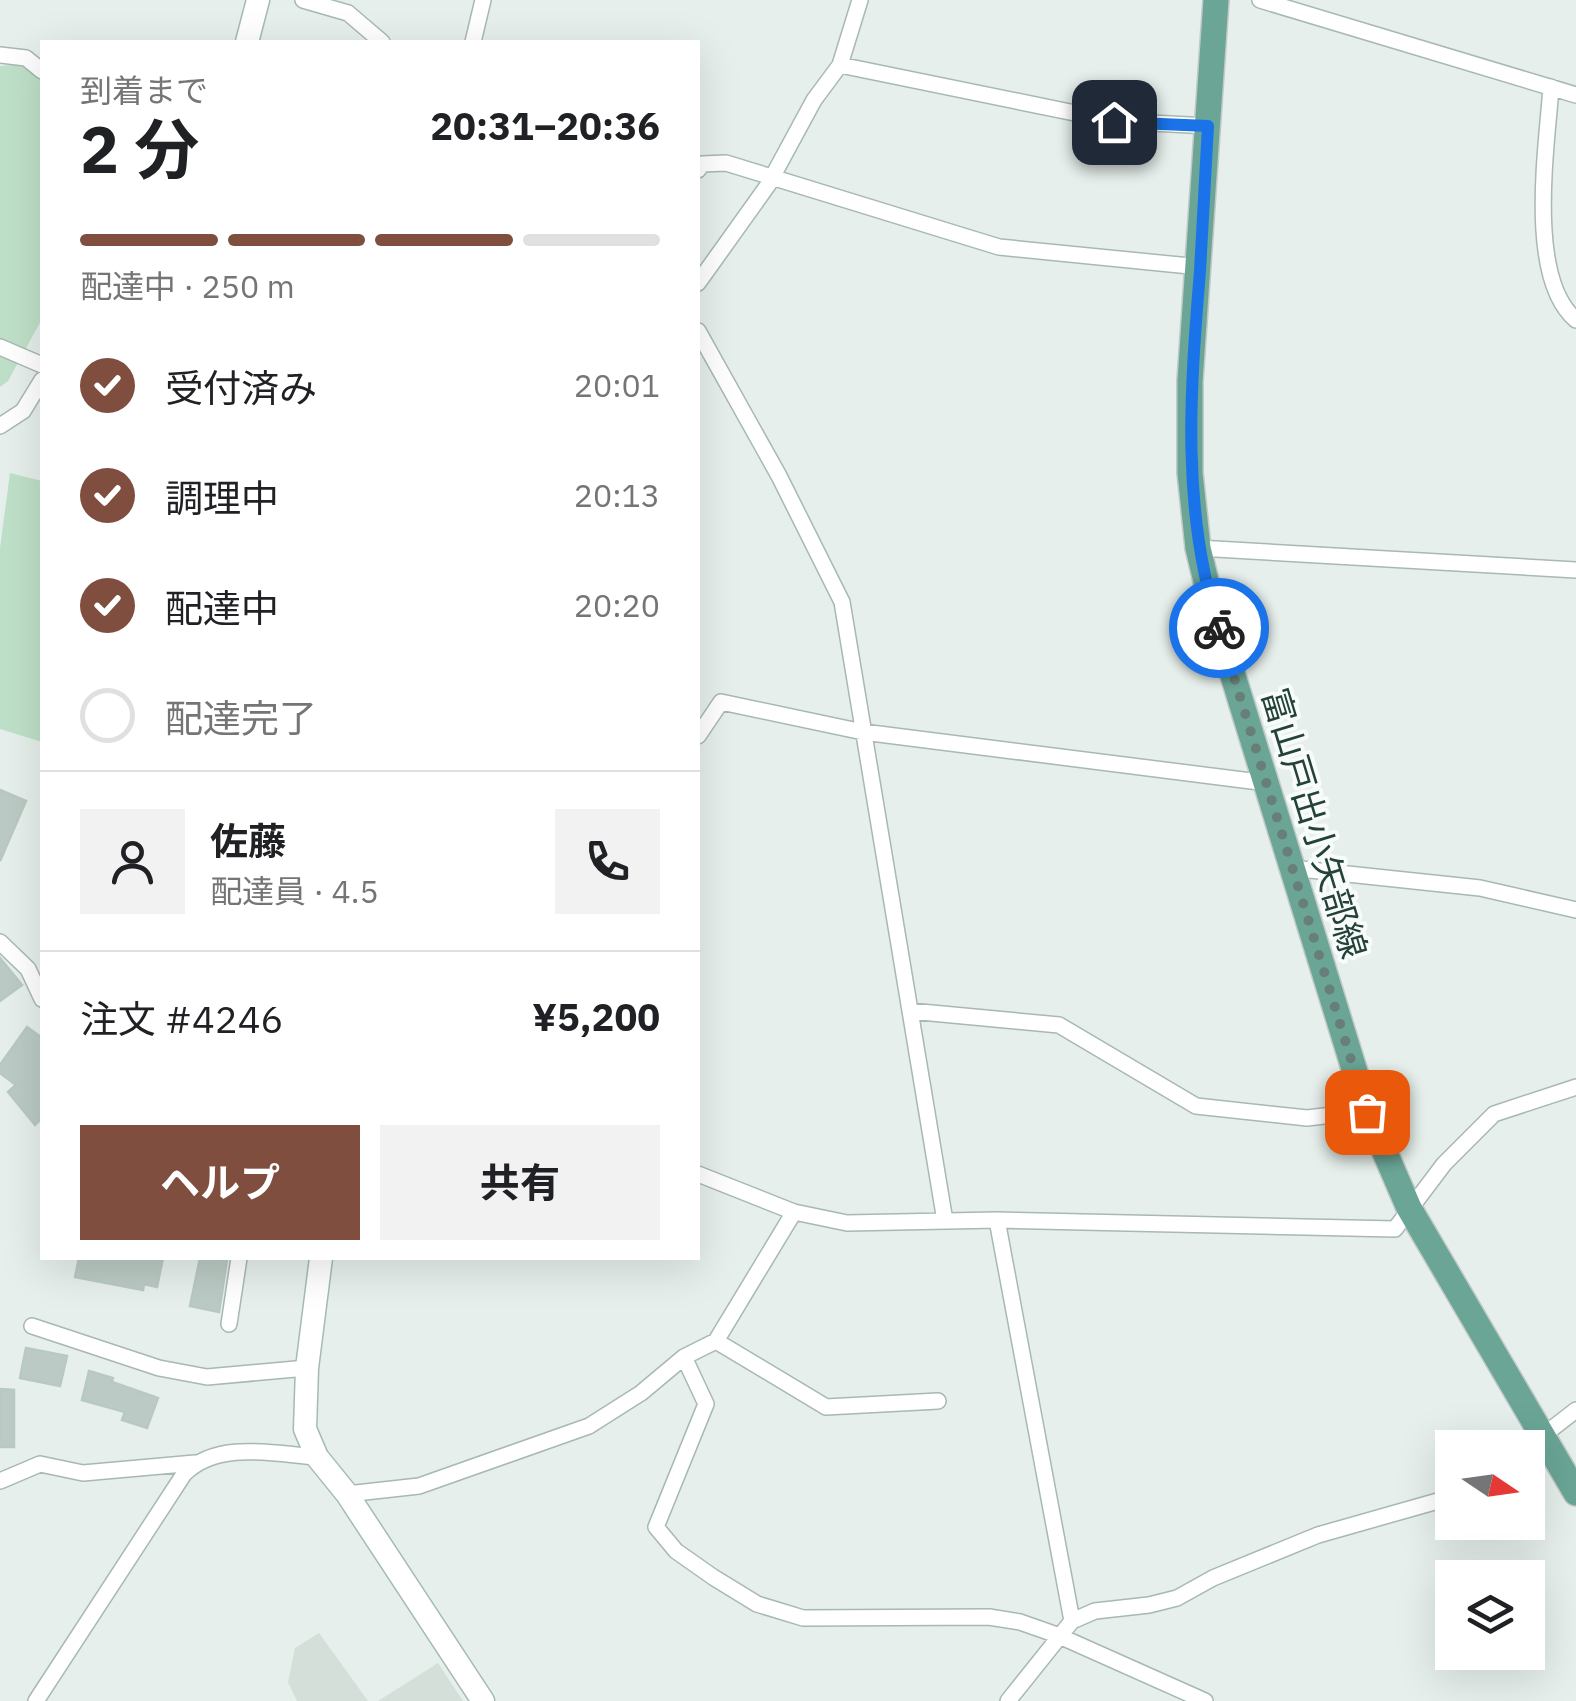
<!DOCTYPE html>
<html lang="ja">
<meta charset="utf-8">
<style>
:root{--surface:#fff;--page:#f2f2f2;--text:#202124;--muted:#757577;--line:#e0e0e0;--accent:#7f4e3f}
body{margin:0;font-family:"IBM Plex Sans","Noto Sans JP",sans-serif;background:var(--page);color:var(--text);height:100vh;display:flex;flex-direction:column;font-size:38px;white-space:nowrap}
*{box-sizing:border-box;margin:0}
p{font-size:32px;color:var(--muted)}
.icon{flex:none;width:55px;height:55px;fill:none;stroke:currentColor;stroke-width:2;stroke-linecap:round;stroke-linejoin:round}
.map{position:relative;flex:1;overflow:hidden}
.sheet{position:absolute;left:40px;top:40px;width:660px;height:1220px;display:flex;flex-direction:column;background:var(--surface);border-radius:0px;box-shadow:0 10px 40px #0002}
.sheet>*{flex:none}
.needle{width:65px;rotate:103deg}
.tools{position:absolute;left:1435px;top:1430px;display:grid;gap:20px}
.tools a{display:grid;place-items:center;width:110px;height:110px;border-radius:0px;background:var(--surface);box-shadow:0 10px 40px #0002;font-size:50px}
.pin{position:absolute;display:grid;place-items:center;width:85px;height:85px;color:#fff;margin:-42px;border-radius:20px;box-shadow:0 5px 15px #0006}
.courier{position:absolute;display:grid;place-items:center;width:100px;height:100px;margin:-50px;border:8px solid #1a73e8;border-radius:50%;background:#fff;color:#222;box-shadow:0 2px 12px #0007}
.headline em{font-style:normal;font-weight:700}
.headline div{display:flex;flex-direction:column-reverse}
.headline{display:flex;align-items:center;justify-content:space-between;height:170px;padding:0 40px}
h1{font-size:65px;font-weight:700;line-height:75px}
.bar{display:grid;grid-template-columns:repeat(4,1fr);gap:15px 10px;align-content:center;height:120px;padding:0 40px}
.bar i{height:12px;border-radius:8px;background:var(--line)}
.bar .on{background:var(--accent)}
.bar p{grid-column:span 4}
.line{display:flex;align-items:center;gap:25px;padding:0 40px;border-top:2px solid var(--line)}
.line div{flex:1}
.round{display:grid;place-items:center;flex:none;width:105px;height:105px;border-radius:0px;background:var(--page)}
ol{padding:0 40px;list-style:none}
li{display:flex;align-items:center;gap:30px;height:110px}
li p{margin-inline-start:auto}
li .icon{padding:10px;border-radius:50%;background:var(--accent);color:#fff;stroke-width:4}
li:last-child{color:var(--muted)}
li i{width:55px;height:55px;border:5px solid var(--line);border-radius:50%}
.action{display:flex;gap:20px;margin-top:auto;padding:20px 40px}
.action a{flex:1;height:115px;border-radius:0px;background:var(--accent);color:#fff;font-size:40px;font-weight:700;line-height:115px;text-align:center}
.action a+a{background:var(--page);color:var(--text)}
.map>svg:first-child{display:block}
.built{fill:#d4dfda}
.green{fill:#bfe0c8}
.building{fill:#bbcac4;stroke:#b8c9c2;stroke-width:2.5}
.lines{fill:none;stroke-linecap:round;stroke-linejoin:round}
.street-casing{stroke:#a8b8b2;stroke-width:18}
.secondary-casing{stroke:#a4bbb3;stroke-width:25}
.primary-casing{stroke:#c2cac8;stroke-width:28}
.street{stroke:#fff;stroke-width:15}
.secondary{stroke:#fff;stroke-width:22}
.primary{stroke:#6aa596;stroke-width:25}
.done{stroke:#687f78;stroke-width:10;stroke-dasharray:0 18}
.route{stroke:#1a73e8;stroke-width:12}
.labels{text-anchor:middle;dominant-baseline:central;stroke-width:8;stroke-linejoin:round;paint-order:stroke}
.street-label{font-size:35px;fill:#24423a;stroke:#f7fbf9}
</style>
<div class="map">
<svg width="1576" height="1701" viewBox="0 0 1576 1701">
<rect width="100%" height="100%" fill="#e6efeb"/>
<path class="built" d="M319,1633L368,1701H297L288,1682L295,1648Z
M438,1663L463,1701H378Z"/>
<path class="green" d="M25,64L42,76V319L8,381L0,387V66Z
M10,473L42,481V742L0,729V548Z"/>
<path class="building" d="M0,790L26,801L0,861Z
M0,958L22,985L0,1001Z
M27,1027L42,1038V1118L35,1125L8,1092L16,1085L0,1073V1065Z
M79,1258H163L157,1287L144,1284L143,1290L75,1277Z
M200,1258L227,1260L219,1312L190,1306Z
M26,1348L67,1356L60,1386L20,1378Z
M89,1371L113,1378L112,1382L158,1398L147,1428L122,1420L125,1412L82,1400Z
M0,1389L14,1390V1447H0Z"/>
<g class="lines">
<g class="street-casing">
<path id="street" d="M303,0L348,13L382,42
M1260,0L1576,95
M473,42L483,0
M0,55L26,58L42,71
M840,65L1114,121L1208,126
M1551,87C1547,146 1526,278 1576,320
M698,170L702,164L726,163L999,247L1200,267
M698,283L768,185L814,100L840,65L860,0
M698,331L779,476L842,602L945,1221
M0,347L42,365
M0,426L23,411L42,380
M1198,548L1576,570
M698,736L721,702L863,732L1267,783
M1291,868L1480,888L1576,910
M0,942L28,969L42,999
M910,1011L1059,1025L1196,1106L1307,1118L1367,1111
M698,1174L794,1212L847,1223L997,1220L1395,1229L1444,1164L1494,1114L1576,1087
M997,1220L1072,1621
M229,1324L239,1258
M32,1326L159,1368L207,1377L307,1368
M716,1341L826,1407L938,1401
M684,1357L716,1341L794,1212
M1527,1448L1576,1410
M0,1481L40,1464L83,1473L195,1463
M347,1494L419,1486L589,1426L641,1393L684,1357L706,1404L656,1527L676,1551L713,1577L757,1604L803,1618L989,1617L1020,1622L1057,1635L1205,1701
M36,1701L184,1474C218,1440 274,1454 317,1457
M1008,1701L1072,1621L1095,1611L1149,1605L1177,1598L1213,1578L1318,1535L1452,1497"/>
</g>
<g class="secondary-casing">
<path id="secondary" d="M247,42L258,0
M321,1258L307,1368L305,1429L317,1457L347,1494L483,1701"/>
</g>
<g class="primary-casing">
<path id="primary" d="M1216,0L1190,381V473L1198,548L1214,614L1367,1111L1409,1208L1576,1493"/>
</g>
<use href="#street" class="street"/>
<use href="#secondary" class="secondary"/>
<use href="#primary" class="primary"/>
</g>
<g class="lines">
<path class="done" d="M1219,628L1367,1112"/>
<path class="route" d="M1114,122L1208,126C1205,174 1203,223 1200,271C1190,392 1181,511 1219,628"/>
</g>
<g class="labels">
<g class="street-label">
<text transform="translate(1315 823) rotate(73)">富山戸出小矢部線</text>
</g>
</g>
</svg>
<div class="tools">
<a><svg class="needle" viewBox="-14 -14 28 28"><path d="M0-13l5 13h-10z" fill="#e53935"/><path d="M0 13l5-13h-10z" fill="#757577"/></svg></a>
<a><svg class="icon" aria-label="layers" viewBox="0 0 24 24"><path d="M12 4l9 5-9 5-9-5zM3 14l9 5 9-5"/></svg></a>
</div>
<div class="pin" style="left:1367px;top:1112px;background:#ea580c"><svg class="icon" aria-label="bag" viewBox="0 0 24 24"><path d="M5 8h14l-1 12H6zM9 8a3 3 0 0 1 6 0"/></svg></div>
<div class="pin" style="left:1114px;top:122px;background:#1f2937"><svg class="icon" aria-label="home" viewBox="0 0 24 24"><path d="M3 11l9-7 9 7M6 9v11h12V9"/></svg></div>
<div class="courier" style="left:1219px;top:628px"><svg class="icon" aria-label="bike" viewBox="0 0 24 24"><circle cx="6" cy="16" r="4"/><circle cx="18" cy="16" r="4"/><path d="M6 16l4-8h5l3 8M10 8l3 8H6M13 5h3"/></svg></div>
<section class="sheet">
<div class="headline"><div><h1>2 分</h1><p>到着まで</p></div><em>20:31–20:36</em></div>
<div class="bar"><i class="on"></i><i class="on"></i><i class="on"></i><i></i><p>配達中 · 250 m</p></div>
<ol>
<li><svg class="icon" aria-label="check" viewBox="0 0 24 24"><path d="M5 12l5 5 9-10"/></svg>受付済み<p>20:01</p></li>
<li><svg class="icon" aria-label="check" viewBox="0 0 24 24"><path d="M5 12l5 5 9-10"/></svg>調理中<p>20:13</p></li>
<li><svg class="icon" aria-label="check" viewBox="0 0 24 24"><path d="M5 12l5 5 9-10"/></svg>配達中<p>20:20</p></li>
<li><i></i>配達完了</li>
</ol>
<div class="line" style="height:180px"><a class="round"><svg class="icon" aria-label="person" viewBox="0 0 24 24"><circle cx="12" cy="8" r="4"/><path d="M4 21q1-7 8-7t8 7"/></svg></a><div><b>佐藤</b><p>配達員 · 4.5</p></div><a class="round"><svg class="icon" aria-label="phone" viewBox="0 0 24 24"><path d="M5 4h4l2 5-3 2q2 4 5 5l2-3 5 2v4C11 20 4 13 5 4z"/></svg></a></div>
<div class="line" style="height:130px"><div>注文 #4246</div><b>¥5,200</b></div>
<div class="action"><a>ヘルプ</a><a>共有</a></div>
</section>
</div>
